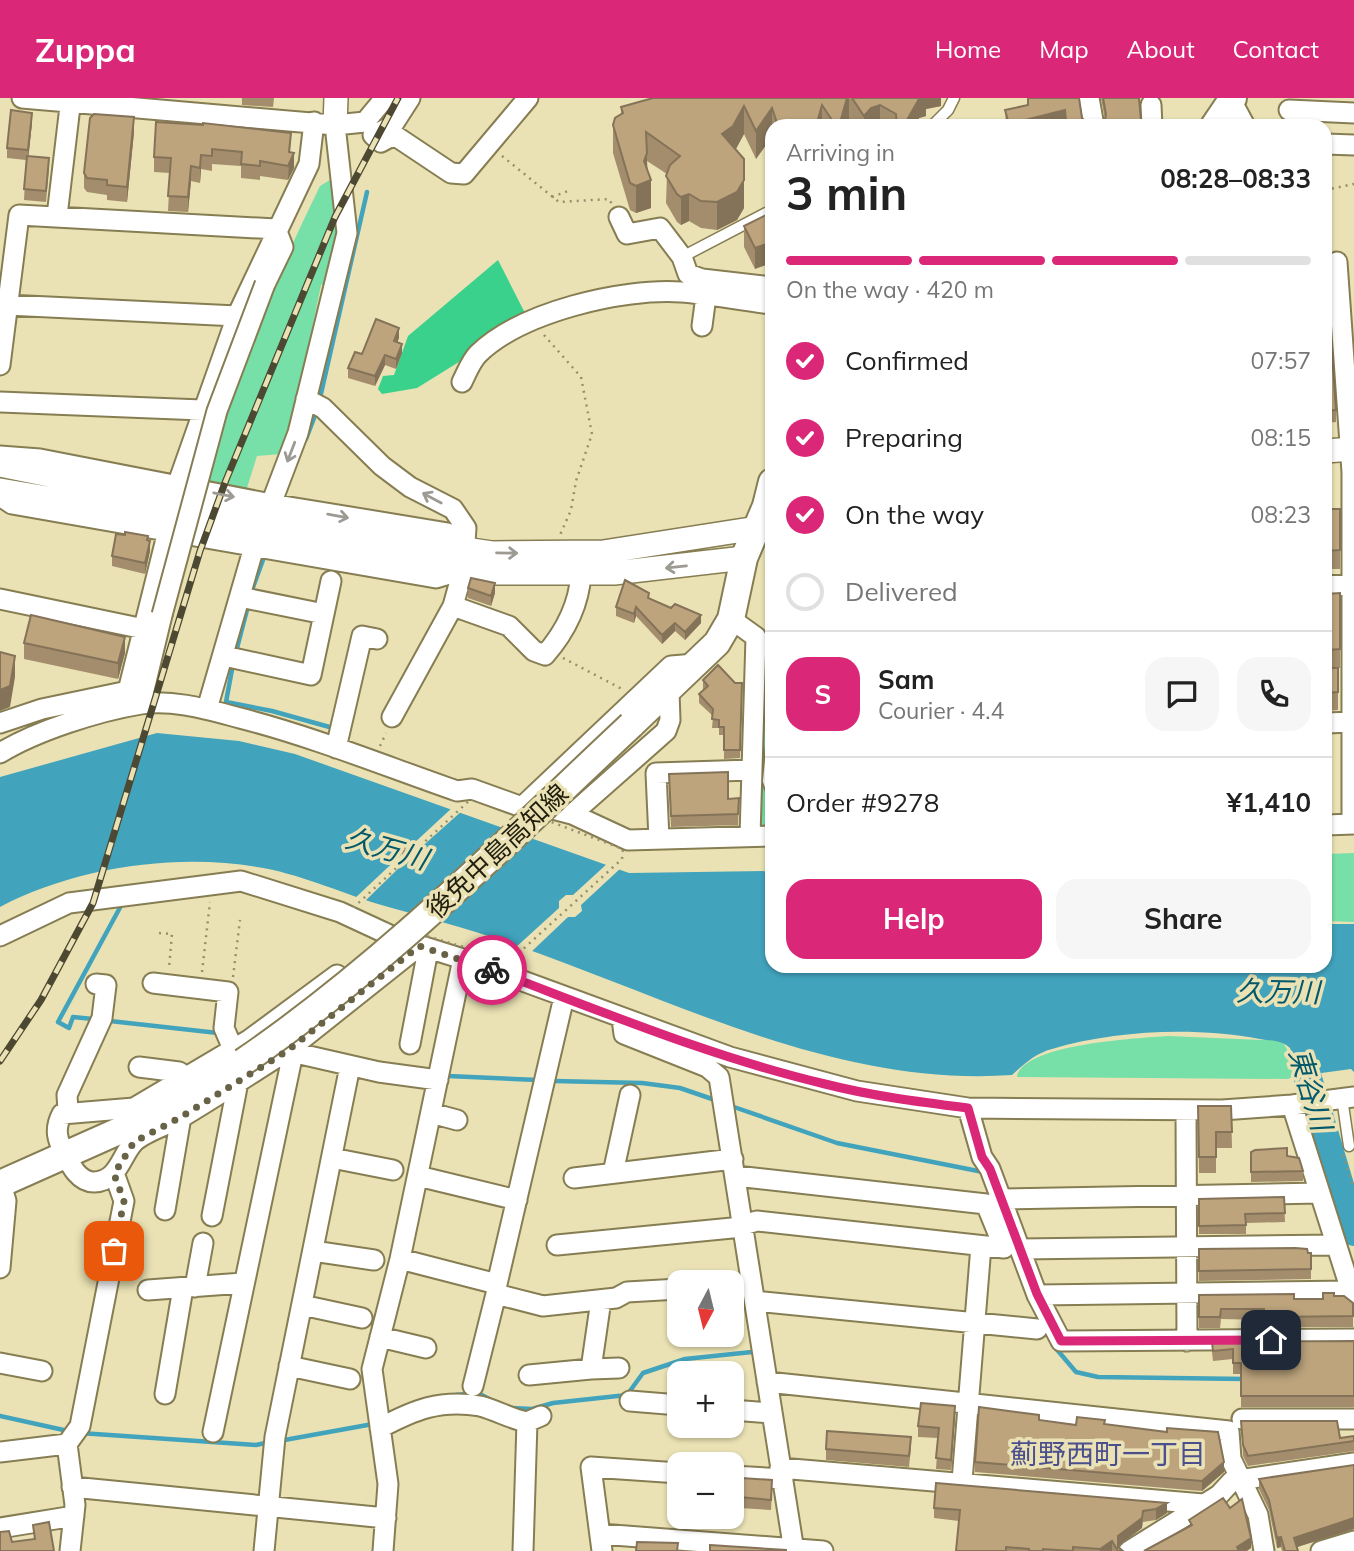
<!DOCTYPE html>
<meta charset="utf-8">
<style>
:root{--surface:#fff;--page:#f6f6f6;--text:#222;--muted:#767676;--line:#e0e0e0;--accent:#db2777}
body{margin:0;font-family:Mulish,"Noto Sans JP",sans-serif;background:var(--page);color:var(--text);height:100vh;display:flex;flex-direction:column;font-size:26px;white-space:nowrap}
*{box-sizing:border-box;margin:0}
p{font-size:23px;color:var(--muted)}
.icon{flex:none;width:38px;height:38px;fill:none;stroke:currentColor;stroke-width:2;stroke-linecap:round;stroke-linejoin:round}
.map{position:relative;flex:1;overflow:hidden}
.panel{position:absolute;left:765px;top:21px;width:567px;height:854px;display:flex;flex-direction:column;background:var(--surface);border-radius:21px;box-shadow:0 2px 5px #0004}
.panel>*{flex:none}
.needle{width:46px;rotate:187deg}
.controls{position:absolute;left:667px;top:1172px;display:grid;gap:14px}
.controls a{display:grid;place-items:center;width:77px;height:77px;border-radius:14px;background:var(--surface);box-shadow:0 2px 5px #0004;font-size:35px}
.pin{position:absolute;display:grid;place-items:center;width:60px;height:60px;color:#fff;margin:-30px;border-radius:14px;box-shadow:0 4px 10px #0006}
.courier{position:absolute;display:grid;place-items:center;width:70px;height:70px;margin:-35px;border:5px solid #db2777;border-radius:50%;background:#fff;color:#222;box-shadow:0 2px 9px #0007}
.overview em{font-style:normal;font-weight:700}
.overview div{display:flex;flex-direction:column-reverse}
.overview{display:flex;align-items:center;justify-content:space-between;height:119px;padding:0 21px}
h1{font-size:46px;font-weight:700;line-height:52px}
.bar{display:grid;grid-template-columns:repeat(4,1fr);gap:10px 7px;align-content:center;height:84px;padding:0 21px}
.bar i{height:9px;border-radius:5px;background:var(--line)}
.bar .active{background:var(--accent)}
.bar p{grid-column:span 4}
.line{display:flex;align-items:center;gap:18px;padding:0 21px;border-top:2px solid var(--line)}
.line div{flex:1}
.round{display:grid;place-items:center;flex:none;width:74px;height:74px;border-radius:21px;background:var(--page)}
ol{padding:0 21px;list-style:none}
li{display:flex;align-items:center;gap:21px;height:77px}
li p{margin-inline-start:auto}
li .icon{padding:7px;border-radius:50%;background:var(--accent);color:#fff;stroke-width:4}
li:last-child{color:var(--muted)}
li i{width:38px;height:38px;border:4px solid var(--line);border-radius:50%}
.primary-button{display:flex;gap:14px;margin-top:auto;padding:14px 21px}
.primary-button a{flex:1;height:80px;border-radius:21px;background:var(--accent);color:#fff;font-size:28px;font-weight:700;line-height:80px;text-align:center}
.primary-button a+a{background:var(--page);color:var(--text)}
header{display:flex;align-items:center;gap:42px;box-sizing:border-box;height:98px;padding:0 35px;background:var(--accent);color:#fff}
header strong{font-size:33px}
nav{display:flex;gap:38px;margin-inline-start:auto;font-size:24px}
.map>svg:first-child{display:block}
.green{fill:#77e0a8}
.forest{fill:#39d18b}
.water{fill:#42a3bc}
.pier{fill:#eae2b4}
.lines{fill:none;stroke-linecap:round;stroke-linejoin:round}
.stream{stroke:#42a3bc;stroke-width:4.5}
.river{stroke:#42a3bc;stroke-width:28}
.service-casing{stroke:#867d53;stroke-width:13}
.minor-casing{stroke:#867d53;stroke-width:23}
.tertiary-casing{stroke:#867d53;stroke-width:26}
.secondary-casing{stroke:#867d53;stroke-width:30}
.path{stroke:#968f6d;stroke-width:2.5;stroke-dasharray:2 5;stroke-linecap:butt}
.service{stroke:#fff;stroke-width:10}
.minor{stroke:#fff;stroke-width:19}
.tertiary{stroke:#fff;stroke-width:23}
.secondary{stroke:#fff;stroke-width:26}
.rail-casing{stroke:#4d4831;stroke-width:7}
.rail{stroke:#eae2b4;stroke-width:4.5;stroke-dasharray:13;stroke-linecap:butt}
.minor-bridge-casing{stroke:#867d53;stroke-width:23;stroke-linecap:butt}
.secondary-bridge-casing{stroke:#867d53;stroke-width:30;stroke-linecap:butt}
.minor-bridge{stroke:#fff;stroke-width:19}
.secondary-bridge{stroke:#fff;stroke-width:26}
.wall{fill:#a38d6c}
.shaded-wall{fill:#847358}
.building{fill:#bda47d;stroke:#847358;stroke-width:2}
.oneway{stroke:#9c9a92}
.done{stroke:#686347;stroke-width:7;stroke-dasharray:0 12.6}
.route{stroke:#db2777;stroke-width:9}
.labels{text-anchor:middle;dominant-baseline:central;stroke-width:7;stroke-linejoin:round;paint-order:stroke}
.street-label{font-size:26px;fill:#221e0d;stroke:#eae2b4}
.water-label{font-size:28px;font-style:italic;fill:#02596b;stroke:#eae2b4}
.neighbourhood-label{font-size:28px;fill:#4b4f8d;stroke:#eae2b4}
</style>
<header>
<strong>Zuppa</strong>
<nav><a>Home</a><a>Map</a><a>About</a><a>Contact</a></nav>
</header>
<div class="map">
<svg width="1354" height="1453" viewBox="0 0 1354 1453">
<rect width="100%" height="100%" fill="#eae2b4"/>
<path class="green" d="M330,82L335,85L340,123L325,186L321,187L291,332L282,356L257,358L246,393L205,384C231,282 274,182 320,88Z
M772,526V730H755L764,532Z
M1354,755V824L1325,823V756Z
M1168,938L1262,942L1278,938C1286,949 1297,964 1294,978L1288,981L1017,979C1022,946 1139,940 1168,938Z"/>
<path class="forest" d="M498,162L528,221L417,290L382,296L378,291L383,278L394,277L408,238Z"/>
<path class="water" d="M157,635L239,643L295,656L629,775L772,773V868H1325V826H1354V974L1351,971L1314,976L1313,984L1320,1014L1310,1015L1290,950C1281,942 1271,943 1260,941C1194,929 1117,932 1052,951C1036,955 1024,966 1012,977C836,989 677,903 515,847C470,831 424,819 378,806C339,794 297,775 257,769C174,755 74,770 0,809V679Z"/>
<path class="pier" d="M453,709L463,712L417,753L412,763H406L363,805L353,802L401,757V752L412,747Z
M609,764L622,769L581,807L582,813L575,819H568L529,856L515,850L559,810V803L566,797H573Z"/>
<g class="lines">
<path class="stream" d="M320,300L367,94
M306,341L316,315
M252,492L263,462
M236,554L247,512
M233,566L226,604L272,613L333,630
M93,921L73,919L69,930L58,924L123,804
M110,923L218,935
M448,978L538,982
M554,983L642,985L680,990L715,1002
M734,1009L837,1045L983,1074
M1053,1247L1076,1274L1098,1279L1245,1281
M456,1297L478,1295L491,1302
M512,1310L532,1311L553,1305L627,1297L643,1275L685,1261L752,1254
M0,1318L68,1333
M80,1335L256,1347L270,1344
M279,1343L373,1326"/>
<path class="river" d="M1307,977L1354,1134"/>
<g class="service-casing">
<path id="service" d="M932,28L948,12L954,0
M682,159L772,112
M772,641L768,683L772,695
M1342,1000L1349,1048"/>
</g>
<g class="minor-casing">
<path id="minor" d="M22,0L335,27L365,24L385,0
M1089,0L1094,28
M1231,2L1245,28
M1151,7L1152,28
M1289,12L1354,15
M373,37L381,44L394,37L451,75L464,76L528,0
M374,37L392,28L410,0
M1325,46L1354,47
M57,118L71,0
M619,119L627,136L660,130L682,159L688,176L702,181L772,189
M1337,164L1352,374V726
M7,207L237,218
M702,228L706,198
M0,267L19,117L276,131L283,149L265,186
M462,284C467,274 471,263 478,256C521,214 622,190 681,194C711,196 742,203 772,206
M306,301L323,310L382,368L410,389L453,411L466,430L463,472L453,508L392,619
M0,304L202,312
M0,358L40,361L271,406L448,435L465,452
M177,388L237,218L309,66L314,24
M0,398L12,406L436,480L463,472
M271,406L298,335L347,135L335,27
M1325,488L1354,486
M240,499L324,516
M0,501L144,531
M453,508L509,528L534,553L545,557C565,534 579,506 581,476
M731,521L756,539L750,738
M224,558L311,577L331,483
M128,593L144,592L162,517
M207,611L254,449
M0,625L42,611L128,593L168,433
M1325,625L1354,624
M336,650L362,538L377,541
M0,655C36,633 98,613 141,606C173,601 209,612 240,620C314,639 385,668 457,693L472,691L522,709L549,710L572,716L628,742L772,738
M522,709L671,568L695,566
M572,716L666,633L670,622L669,594
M1325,727L1354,726
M659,741L656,675L752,672
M0,838L69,805L241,783L340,814L396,840L463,861L730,959L857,993L968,1010L1222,1012L1292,1007L1354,999
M337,877L249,942L134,1010L62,1016C54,1031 57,1042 65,1056C71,1068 79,1084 94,1084C119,1083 121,1057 134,1044C146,1033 168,1027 182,1019C217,998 252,975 287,953L379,974L438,982
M153,885L228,894L224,930L233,951
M622,921L624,936L707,969L719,979L794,1453
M410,946L428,852
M287,953L419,848
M139,969L179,974L188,980
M1292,1007L1354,1202
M968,1010L982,1059L990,1071L1037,1197L1061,1243L1354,1241
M1186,1012L1187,1243
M68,1013L67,997L102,920L106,887L96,886
M431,1015L457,1022
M332,1060L393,1072
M613,1075L630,997
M418,1078L517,1102
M574,1080L733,1061
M1001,1101L1319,1095
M165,1112L181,1019
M212,1118L238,984
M557,1147L732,1130L757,1123L1004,1150L986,1106L736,1078
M1020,1151L1336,1147
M313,1153L374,1162
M400,1161L497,1186L564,899
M0,1170L6,1103L1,1086
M497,1186L496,1196L543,1208L616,1200L627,1194L679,1191
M195,1189L203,1145
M732,1189L752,1188
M148,1192L243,1185
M1037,1197L1351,1193
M601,1202L591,1271L619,1270
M755,1203L1037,1231
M302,1207L362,1220
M380,1239L426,1250
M0,1265L42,1273
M289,1268L350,1281
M529,1277L591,1271
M767,1284L1229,1333L1231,1361L1258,1417L1264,1453
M473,1288L496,1196
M165,1296L183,1190
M630,1303L679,1307
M732,1312L770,1315
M1242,1321H1354
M380,1330C414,1312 440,1301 480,1308C496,1312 511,1321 527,1324L541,1318
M213,1334L293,955
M0,1354L67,1346
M780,1370L1203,1406
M732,1378L783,1381
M962,1383L981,1148
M72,1389L386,1420
M0,1430L74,1418
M600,1436L823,1453
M70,1453L75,1407L67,1346L80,1328L124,1103L114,1075
M264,1453L275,1339L350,968
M383,1453L388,1386L372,1271L400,1161L463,861
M523,1453L527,1324
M602,1453L591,1369L679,1375
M1129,1453L1219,1397L1232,1383L1354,1365
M1321,1453L1354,1443"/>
</g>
<g class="tertiary-casing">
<path id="tertiary" d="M335,27L336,0
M1325,353L1354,351
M0,367L282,424L492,455L603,454L757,430
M0,392L490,475H614L744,460"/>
</g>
<g class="secondary-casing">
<path id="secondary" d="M1214,28L1233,0
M631,627L717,545L731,521L744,460L766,408L772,384
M0,1086L139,1024L243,964"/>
</g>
<path class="path" d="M502,58L559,104L609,101L612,106
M1325,92L1354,86
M552,99L568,93
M544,237L581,279L592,336L576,383L571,412L560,437
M563,560L622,591
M380,648L386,635
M471,701L546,722L623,751L622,761L510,863L357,817L353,810Z
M159,835L172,836L169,870
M202,874L210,804
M233,879L240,822
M1343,1057L1354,1091"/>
<use href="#service" class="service"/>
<use href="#minor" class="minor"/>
<use href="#tertiary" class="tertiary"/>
<use href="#secondary" class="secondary"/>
<g class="rail-casing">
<path id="rail" d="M0,963L41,902L93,805L200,453L226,382L335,119L398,0"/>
</g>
<use href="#rail" class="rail"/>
<g class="minor-bridge-casing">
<path id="minor-bridge" d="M162,517L217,313L265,186"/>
</g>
<g class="secondary-bridge-casing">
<path id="secondary-bridge" d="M243,964C385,867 506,744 631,627"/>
</g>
<use href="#minor-bridge" class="minor-bridge"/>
<use href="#secondary-bridge" class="secondary-bridge"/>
</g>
<path class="wall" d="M242,0H274L273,9L242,7Z
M653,0H941V8L926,11V18L919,20V28H852L849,23L847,28H772L756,61L744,36L736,51L744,110L737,122L717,132L701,130L689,123L681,127L677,124L666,105L667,76L647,63L651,110L636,115L630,112L613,55V27L621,17V9Z
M1101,0H1139L1141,23L1105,22Z
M1028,7L1082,20L1089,28H1065V23L1044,28H1006L1005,12Z
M32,25L28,58L49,71L46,104L24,102L26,62L7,60V50Z
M134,34L127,104L107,102V97L87,94L84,90V75Z
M291,35L290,55L294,70L288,82L260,78V82L241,80V68L212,66V73L201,71L200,85L191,83L188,114L168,113L170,75L154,74V59Z
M772,114L755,171L744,149V128Z
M1325,184L1336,312V324L1325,325Z
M399,240L397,244L402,255L396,271L385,267L375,288L348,280V270L362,256Z
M1325,411H1340V471H1325Z
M148,442L150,453L145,476L112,468V458Z
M468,490L495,495L491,508L468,500Z
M1340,495V570H1328L1327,556H1325V496Z
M649,501L701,525L685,542L675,533L662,546L636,518L634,525L616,518V509Z
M24,545L125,555L118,581L24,561Z
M1325,570H1338V612L1325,613Z
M703,582L742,585L740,660L724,661V637H719V630H712L713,618L699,605V596L704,592L703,591Z
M669,687L728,701L739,700L738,727L671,729Z
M400,750L417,755L410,764L400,755Z
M1198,1008H1231L1232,1050H1216V1075H1199Z
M1251,1054L1287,1058L1303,1073V1083L1251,1084Z
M1284,1099L1285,1124L1246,1125V1136H1199V1101Z
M1199,1151L1311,1155V1181L1199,1183Z
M1199,1197L1294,1201H1323L1334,1198L1353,1205V1229H1264V1222L1221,1221L1220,1230H1199Z
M1354,1243V1309H1241V1276H1233V1261L1213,1263L1212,1254V1244Z
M955,1318L951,1372L936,1371L938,1340L918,1339V1328Z
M1039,1322L1076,1327H1105L1224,1374L1202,1393L975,1374V1364Z
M1241,1323L1340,1340L1354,1338V1353L1248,1368L1243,1358Z
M911,1350L909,1369L826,1362V1351Z
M1354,1367V1431L1297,1449L1298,1453H1282L1281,1449L1277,1450L1269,1412L1259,1391V1381Z
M772,1393L771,1412L739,1410V1399Z
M1167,1405V1415L1156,1422L1143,1424L1142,1430L1118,1448L1123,1453H956L959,1423L934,1420V1410Z"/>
<path class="shaded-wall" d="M847,0H849V23L847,28H839Z
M917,0H941V8L926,11V18L919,20V28L907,22Z
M822,7V28H816Z
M880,7V28H864V18L871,10Z
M744,8V36L733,56L722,36Z
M772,10V39L756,61V33Z
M1065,12V23L1044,28H1009V26Z
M32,15V25L28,63V52Z
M134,19V34L127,104V89Z
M291,35L289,65L294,55V70L288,82Z
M647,55V83L651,82V110L636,115V88L644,63Z
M201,57V71L200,85V70Z
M191,68V83L188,114V99Z
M744,82V110L737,122L717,132V104Z
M689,96V123L681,127V99Z
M772,144V165L755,171V150Z
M399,230V240L394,252V243Z
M402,246V255L396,271V261Z
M385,257V267L375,288V278Z
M150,443V453L145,476V465Z
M495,485V495L491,508V498Z
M636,509V518L634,525V516Z
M701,517V525L685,542V534Z
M675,525V533L662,546V537Z
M125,539V555L118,581V565Z
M15,558V579L10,609L0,613V592Z
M417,750V755L410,764V758Z
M955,1308V1318L951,1372V1362Z
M1224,1364V1374L1202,1393V1383Z
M1167,1405V1415L1156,1422V1411Z
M1143,1413L1142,1430L1118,1448V1438Z
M1354,1420V1431L1294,1450V1440Z
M1281,1439V1449L1277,1450V1440Z
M1251,1440V1450L1247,1453H1237V1449Z
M1112,1443V1453H1100V1451Z"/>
<path class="building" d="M653,0H847L839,28H836L822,7L816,28H806L803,25L794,28H778L772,10L756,33L744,8L733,28L722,36L744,61V82L737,94L717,104L701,103L689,96L681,99L677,96L666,78L670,67L680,58L646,34L647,55L644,63L651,82L636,88L630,85L613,27L615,20L623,15L621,9Z
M852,0H918L919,1L907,22H919V28H897L896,16L880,7L871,10L864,18Z
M1028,0H1079L1082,20L1089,28H1070V22H1066L1065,12L1009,26L1005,12L1028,7Z
M1103,0H1139L1141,23L1149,28H1098L1105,22L1106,16Z
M11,12L32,15L28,52L7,50Z
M94,16L134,19L127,89L107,87V82L87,80L84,75L90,20Z
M156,24L203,27V25L291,35L289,54L294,55L288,68L260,63V68L241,66L242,54L212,51V58L201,57L200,70L191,68L188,99L168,98L171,60L154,59Z
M27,58L49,60L46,93L24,91Z
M772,114V144L755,150L744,128Z
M1325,184H1327L1336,312L1325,313Z
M376,221L399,230L394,243L402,246L396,261L385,257L375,278L348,270L355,254L362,256Z
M1325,411H1340V452L1325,453Z
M125,434L148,438L147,442L150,443L145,465L112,458L116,436L125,437Z
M471,480L495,485L491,498L468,490Z
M625,482L649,495L648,500L671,510L675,506L701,517L685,534L675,525L662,537L636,509L634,516L616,509Z
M1340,495V551L1328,552L1327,537L1325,538V496Z
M31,517L125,539L118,565L24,545Z
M0,554L15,558L10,588L0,592Z
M718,567L735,585H742L740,652H724V629H719V622L712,621L713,611L699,596L708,588L703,582Z
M1325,570H1338V594L1325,595Z
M728,674V701L739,700L738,716L671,718L669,676Z
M406,744L417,750L410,758L400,750Z
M1198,1008H1231L1232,1034H1216V1059H1199Z
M1287,1050V1058L1299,1060L1303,1073L1251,1074V1054L1255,1052Z
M1284,1099L1285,1115L1245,1116L1246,1127L1199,1128V1101Z
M1295,1150L1307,1151L1308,1155H1311V1171L1199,1173V1151Z
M1323,1195H1334V1198H1344L1353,1205V1218L1264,1219V1211H1221L1220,1219H1199V1197L1294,1196V1201H1323Z
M1354,1243V1298H1241V1265H1233V1251L1213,1253L1212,1244Z
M921,1305L955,1308L951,1362L936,1360L939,1330L918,1328Z
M979,1309L1039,1317V1322L1076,1327L1077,1319L1105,1322L1104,1326L1167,1334V1330L1218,1334L1224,1364L1202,1383L975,1364Z
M1241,1323H1337L1340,1340L1354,1338V1343L1248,1358L1243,1347Z
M827,1333L911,1339L909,1358L826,1351Z
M1354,1367V1420L1294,1440L1298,1453H1285L1281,1439L1277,1440L1269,1402L1259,1381Z
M741,1380L772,1382L771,1402L739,1399Z
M936,1385L1167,1405L1156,1411L1143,1413L1142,1420L1118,1438V1449L1123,1453H1118L1112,1443L1100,1451L1073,1449V1453L1043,1451V1453H1029V1451L1006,1449V1453H956L960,1412L934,1410Z
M1223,1400L1230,1410L1242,1401L1251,1440L1237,1449L1239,1453H1144L1192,1427L1189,1422Z
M49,1424L54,1453H0V1434L9,1433L12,1444L35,1441L33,1427Z
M637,1444L678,1445L677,1453H636Z
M710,1447L786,1452V1453H710Z"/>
<defs><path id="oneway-shaft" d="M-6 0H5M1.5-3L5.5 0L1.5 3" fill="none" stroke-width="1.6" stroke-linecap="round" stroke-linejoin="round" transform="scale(1.75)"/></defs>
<g class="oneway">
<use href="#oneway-shaft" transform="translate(291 354) rotate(111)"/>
<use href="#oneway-shaft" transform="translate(224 397) rotate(11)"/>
<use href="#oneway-shaft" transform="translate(432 400) rotate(-152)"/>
<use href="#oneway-shaft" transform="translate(338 418) rotate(10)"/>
<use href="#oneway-shaft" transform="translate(507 455) rotate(1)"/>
<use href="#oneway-shaft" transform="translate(676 469) rotate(174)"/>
</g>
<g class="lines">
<path class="done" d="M114,1153L124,1103L114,1076L134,1044L181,1019L287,953L419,848L492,872"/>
<path class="route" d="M492,872C601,913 711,959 825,986C872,998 920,1004 968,1010L982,1059L990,1071L1037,1196L1061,1243L1271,1242"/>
</g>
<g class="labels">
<g class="street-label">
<text transform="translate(497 753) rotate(-43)">後免中島高知線</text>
</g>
<g class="water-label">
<text transform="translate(387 750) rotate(16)">久万川</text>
<text transform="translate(1278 893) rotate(1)">久万川</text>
<text transform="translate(1311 991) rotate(73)">東谷川</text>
</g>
<g class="neighbourhood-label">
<text x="1108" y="1355">薊野西町一丁目</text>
</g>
</g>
</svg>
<div class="controls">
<a><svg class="needle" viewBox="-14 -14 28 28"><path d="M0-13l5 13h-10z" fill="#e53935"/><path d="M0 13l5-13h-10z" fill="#767676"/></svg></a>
<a>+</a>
<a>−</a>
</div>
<div class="pin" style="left:114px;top:1153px;background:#ea580c"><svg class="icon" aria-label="bag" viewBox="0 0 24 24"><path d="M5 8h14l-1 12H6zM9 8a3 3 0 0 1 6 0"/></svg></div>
<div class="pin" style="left:1271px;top:1242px;background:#1f2937"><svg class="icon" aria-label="home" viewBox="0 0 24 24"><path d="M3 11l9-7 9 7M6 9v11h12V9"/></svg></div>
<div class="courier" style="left:492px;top:872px"><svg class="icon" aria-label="bike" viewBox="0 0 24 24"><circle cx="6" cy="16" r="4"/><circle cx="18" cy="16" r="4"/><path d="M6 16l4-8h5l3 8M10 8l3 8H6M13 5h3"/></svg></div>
<section class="panel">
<div class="overview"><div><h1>3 min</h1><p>Arriving in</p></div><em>08:28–08:33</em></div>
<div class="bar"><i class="active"></i><i class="active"></i><i class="active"></i><i></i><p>On the way · 420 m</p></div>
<ol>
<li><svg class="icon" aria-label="check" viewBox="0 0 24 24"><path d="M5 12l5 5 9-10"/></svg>Confirmed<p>07:57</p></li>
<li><svg class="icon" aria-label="check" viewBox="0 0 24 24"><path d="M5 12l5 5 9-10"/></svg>Preparing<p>08:15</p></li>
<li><svg class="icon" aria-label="check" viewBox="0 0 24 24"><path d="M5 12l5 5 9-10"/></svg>On the way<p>08:23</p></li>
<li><i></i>Delivered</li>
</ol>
<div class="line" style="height:126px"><b class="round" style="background:var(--accent);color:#fff">S</b><div><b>Sam</b><p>Courier · 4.4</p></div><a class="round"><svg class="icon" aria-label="chat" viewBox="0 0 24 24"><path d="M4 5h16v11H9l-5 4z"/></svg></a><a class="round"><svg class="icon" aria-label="phone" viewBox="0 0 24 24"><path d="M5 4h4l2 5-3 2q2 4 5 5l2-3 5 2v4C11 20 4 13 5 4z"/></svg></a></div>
<div class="line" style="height:91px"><div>Order #9278</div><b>¥1,410</b></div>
<div class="primary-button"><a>Help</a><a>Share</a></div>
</section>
</div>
